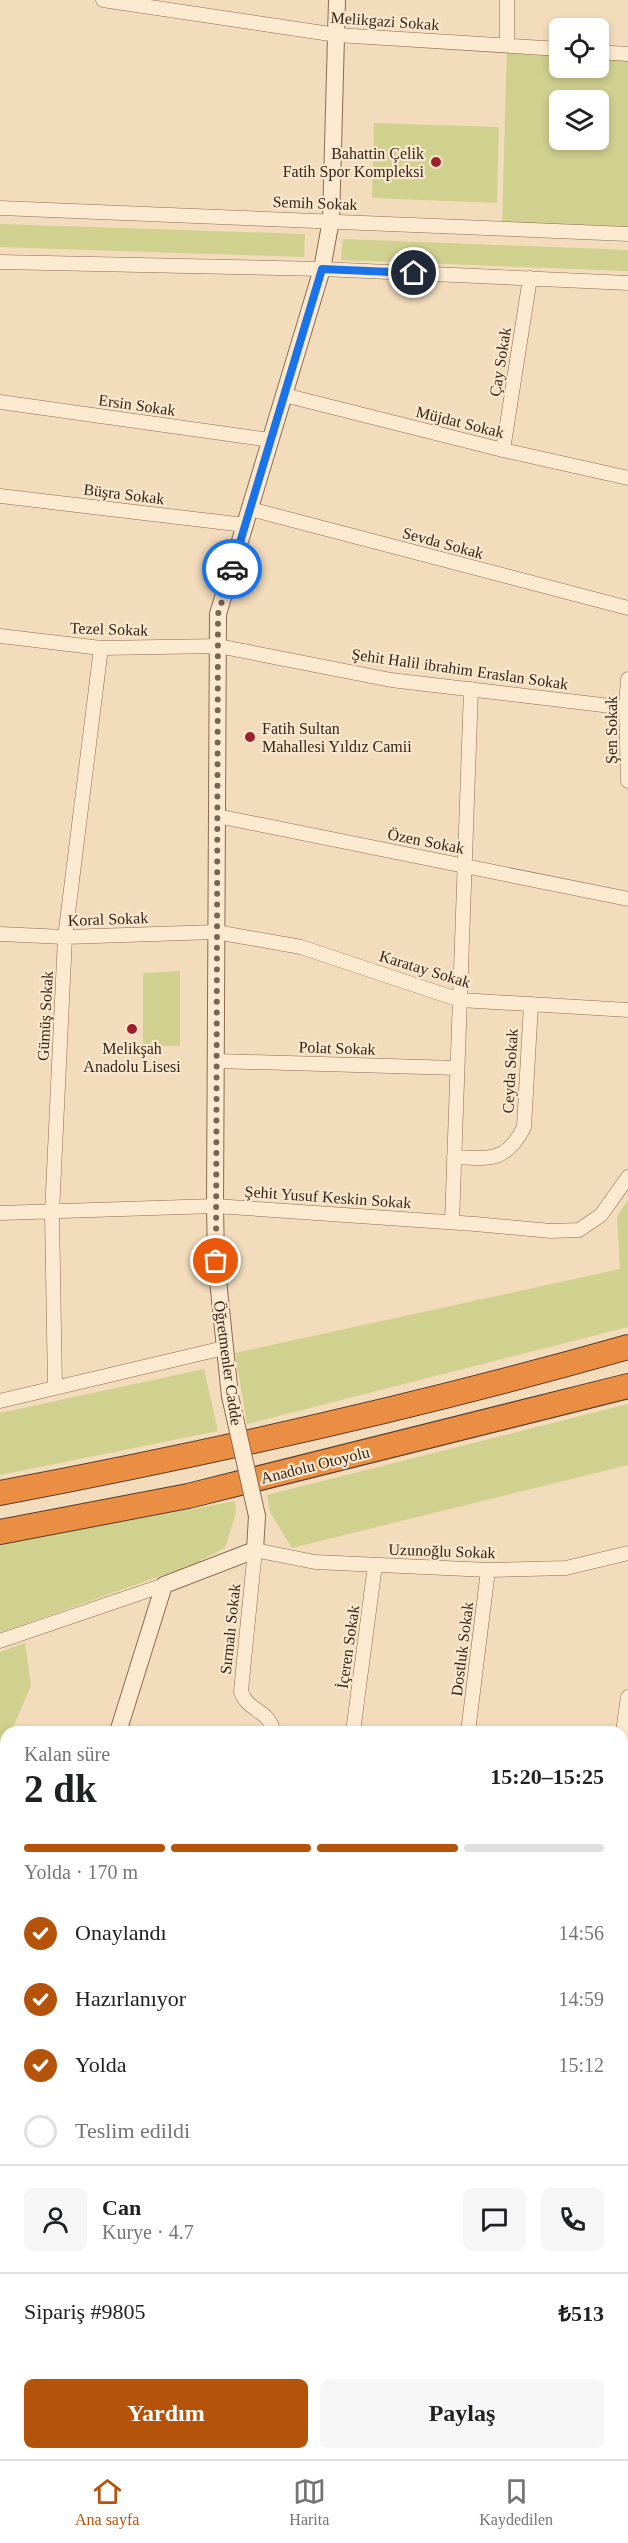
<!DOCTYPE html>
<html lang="tr">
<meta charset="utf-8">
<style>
:root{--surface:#fff;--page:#f6f6f6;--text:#202124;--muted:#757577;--line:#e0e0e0;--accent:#b45309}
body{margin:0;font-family:Georgia,serif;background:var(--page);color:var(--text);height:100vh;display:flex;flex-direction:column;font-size:22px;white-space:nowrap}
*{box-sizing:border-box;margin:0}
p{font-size:20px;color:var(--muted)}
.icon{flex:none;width:33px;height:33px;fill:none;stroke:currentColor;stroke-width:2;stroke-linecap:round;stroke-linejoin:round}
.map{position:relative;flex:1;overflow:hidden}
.side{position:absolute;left:0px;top:1726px;width:628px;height:734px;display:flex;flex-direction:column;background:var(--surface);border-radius:18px 18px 0 0;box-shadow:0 3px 9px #0003}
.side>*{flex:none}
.tools{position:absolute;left:549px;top:18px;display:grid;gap:12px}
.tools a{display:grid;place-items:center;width:60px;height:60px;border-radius:9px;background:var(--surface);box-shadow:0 3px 9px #0003;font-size:30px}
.pin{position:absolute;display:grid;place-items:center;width:51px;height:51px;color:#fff;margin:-26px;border:3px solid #fff;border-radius:50%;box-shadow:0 2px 6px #0007}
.courier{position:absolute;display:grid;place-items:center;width:60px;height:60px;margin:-30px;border:4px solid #1a73e8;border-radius:50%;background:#fff;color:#222;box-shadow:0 2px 8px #0007}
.head em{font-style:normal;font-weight:600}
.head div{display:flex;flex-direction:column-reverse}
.head{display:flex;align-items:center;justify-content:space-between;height:102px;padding:0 24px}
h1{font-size:39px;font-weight:600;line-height:45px}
.bar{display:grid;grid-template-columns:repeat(4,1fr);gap:9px 6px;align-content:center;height:72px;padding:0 24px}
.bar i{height:8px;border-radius:4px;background:var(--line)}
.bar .selected{background:var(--accent)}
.bar p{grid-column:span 4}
.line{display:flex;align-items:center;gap:15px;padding:0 24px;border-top:2px solid var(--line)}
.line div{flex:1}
.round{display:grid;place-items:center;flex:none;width:63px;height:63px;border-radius:9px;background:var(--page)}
ol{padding:0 24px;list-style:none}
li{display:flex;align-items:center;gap:18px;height:66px}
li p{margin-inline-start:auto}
li .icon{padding:6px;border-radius:50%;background:var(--accent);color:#fff;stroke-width:4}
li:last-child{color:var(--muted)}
li i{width:33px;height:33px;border:3px solid var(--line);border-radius:50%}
.button{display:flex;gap:12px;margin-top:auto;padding:12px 24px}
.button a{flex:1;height:69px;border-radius:9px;background:var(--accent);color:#fff;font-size:24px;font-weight:600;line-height:69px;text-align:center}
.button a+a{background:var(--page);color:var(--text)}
.tabs{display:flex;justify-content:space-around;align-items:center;height:84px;border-top:2px solid var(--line);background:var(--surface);font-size:16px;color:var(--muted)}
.tabs a{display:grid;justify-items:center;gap:3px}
.tabs .selected{color:var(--accent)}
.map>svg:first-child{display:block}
.green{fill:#d0d08f;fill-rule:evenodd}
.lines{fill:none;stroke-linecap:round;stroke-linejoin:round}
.stream{stroke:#679082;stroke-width:4.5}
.minor-casing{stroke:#8b6b54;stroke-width:15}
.tertiary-casing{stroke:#8b6b54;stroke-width:18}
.motorway-casing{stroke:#583a29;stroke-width:26}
.minor{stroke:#fcead0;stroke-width:14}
.tertiary{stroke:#fcead0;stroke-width:16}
.motorway{stroke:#ea8e43;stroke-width:24}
.tertiary-bridge-casing{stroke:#8b6b54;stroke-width:18;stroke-linecap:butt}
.tertiary-bridge{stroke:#fcead0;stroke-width:16}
.done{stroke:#796553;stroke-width:6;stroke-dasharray:0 10.8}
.route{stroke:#1a73e8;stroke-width:8}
.poi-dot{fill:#9f1f2e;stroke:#f8e7cc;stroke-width:2}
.labels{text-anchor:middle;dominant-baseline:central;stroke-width:4.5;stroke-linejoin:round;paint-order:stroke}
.street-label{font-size:16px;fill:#38251a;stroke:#f8e7cc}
.poi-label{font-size:16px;fill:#38251a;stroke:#f8e7cc;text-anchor:end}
</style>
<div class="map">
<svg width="628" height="2459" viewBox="0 0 628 2459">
<rect width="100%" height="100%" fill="#f2dcbc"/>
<path class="green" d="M507,45L559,49L560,68H598L599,52L628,54V234L502,228ZM560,100H598V140H560Z
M374,123L499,127L497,203L372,198Z
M0,224L305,234L304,257L0,247Z
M343,239L628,250V271L341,260Z
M180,971V1046H143V973Z
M628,1200V1327L247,1424L235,1353L620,1269L617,1216Z
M204,1369L218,1431L0,1475V1413Z
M628,1404V1465L292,1548L270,1512L267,1495Z
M235,1501L236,1513L225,1548L194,1564L0,1633V1544Z
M25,1643L31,1686L11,1732H6V1745L0,1759V1652Z
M628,2089V2353L623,2362L622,2096Z
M211,2454H461V2459H210Z
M482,2454H558L554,2459H480Z"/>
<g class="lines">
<path class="stream" d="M622,2217L628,2208
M461,2459V2454"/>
<g class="minor-casing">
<path id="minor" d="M103,0L337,35L560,49
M507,0V45
M598,52L628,54
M0,208L628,234
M0,262L322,269L628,283
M284,395L503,450L628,478
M0,402L270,440
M503,450L530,278
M0,496L245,525
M250,509L628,608
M0,636L101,648L218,646L391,680L628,708
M628,679L626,707L628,781
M217,816L628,899
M0,934L65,937L216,932L301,947L460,1000L628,1010
M216,1061L457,1068
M454,1157C489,1159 507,1162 524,1127L531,1004
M0,1213L215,1206L475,1224L551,1231L579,1230L601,1215L628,1177
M452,1222L471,689
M55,1388L52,1213L65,937L101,648
M0,1401L224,1348
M0,1641L164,1585
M273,1732C271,1710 246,1711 241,1691L255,1550L315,1562L488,1570L566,1568L628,1553
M353,1732L375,1565
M468,1732L488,1570
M622,1738L628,1697
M0,1867L6,1869
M0,2054H6
M0,2300L6,2302
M197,2459L198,2454"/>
</g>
<g class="tertiary-casing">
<path id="tertiary" d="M230,1396L216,1261L215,1206L218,614L322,269L331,220L337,0
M118,1732L164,1585L255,1550L257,1516
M26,2459V2454"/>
</g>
<g class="motorway-casing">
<path id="motorway" d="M0,1493C211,1453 421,1406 628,1347
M0,1532L188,1496L628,1386"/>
</g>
<use href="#minor" class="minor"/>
<use href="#tertiary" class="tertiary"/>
<use href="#motorway" class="motorway"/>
<g class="tertiary-bridge-casing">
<path id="tertiary-bridge" d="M230,1396L257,1516"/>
</g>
<use href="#tertiary-bridge" class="tertiary-bridge"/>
</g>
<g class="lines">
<path class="done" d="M216,1261L218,614L232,569"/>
<path class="route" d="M232,569L322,269L414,273"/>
</g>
<g class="poi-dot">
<circle cx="436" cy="162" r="6"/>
<circle cx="250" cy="737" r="6"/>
<circle cx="132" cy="1029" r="6"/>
</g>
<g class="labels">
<g class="street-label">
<text transform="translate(385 21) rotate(4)">Melikgazi Sokak</text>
<text transform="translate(315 203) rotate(2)">Semih Sokak</text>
<text transform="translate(500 362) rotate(-81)">Çay Sokak</text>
<text transform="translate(137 405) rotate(8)">Ersin Sokak</text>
<text transform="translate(460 422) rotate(14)">Müjdat Sokak</text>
<text transform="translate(124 494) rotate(7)">Büşra Sokak</text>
<text transform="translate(443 543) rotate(15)">Sevda Sokak</text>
<text transform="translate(109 629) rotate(2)">Tezel Sokak</text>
<text transform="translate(460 669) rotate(8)">Şehit Halil ibrahim Eraslan Sokak</text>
<text transform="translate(611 730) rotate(-90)">Şen Sokak</text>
<text transform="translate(426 841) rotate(11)">Özen Sokak</text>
<text transform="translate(108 919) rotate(-2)">Koral Sokak</text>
<text transform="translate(425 969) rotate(17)">Karatay Sokak</text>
<text transform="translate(45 1016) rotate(-87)">Gümüş Sokak</text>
<text transform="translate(337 1048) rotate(2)">Polat Sokak</text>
<text transform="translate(510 1071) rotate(-87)">Ceyda Sokak</text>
<text transform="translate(328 1197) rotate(4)">Şehit Yusuf Keskin Sokak</text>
<text transform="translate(228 1363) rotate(82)">Öğretmenler Cadde</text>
<text transform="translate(315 1465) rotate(-14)">Anadolu Otoyolu</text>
<text transform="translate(442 1551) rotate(2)">Uzunoğlu Sokak</text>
<text transform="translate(230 1629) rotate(-84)">Sırmalı Sokak</text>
<text transform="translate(348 1647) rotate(-82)">İçeren Sokak</text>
<text transform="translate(462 1649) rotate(-83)">Dostluk Sokak</text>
</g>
<g class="poi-label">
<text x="424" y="153">Bahattin Çelik<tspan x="424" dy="18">Fatih Spor Kompleksi</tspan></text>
<text x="262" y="728" text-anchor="start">Fatih Sultan<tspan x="262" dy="18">Mahallesi Yıldız Camii</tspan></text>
<text x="132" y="1048" text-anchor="middle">Melikşah<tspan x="132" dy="18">Anadolu Lisesi</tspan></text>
</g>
</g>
</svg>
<div class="tools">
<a><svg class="icon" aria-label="locate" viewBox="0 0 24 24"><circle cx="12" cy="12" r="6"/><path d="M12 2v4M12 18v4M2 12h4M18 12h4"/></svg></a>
<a><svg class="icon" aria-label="layers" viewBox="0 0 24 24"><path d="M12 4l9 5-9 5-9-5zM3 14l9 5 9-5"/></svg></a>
</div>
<div class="pin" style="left:216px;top:1261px;background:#ea580c"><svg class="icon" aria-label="bag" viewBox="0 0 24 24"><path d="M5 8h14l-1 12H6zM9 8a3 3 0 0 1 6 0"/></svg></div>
<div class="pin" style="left:414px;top:273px;background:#1f2937"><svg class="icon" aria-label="home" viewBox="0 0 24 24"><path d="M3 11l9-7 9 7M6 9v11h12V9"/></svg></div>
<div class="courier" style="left:232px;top:569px"><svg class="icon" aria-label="car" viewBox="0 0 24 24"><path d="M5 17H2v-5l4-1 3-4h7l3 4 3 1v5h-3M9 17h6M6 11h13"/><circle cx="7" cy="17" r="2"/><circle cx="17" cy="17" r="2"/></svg></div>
<section class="side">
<div class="head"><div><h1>2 dk</h1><p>Kalan süre</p></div><em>15:20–15:25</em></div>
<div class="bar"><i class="selected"></i><i class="selected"></i><i class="selected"></i><i></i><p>Yolda · 170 m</p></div>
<ol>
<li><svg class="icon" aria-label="check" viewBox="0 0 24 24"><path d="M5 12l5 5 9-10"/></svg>Onaylandı<p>14:56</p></li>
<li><svg class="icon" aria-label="check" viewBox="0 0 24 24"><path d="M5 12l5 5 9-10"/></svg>Hazırlanıyor<p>14:59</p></li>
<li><svg class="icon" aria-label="check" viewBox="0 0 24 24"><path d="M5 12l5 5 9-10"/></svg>Yolda<p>15:12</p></li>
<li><i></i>Teslim edildi</li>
</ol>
<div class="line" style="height:108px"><a class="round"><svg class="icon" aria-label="person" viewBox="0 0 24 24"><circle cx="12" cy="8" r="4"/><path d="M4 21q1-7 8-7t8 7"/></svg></a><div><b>Can</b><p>Kurye · 4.7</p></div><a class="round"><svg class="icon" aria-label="chat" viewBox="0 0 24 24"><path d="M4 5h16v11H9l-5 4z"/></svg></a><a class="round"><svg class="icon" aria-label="phone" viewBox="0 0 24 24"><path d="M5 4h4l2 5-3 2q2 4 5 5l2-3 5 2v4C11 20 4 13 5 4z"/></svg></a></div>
<div class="line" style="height:78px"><div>Sipariş #9805</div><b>₺513</b></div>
<div class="button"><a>Yardım</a><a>Paylaş</a></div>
</section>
</div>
<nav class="tabs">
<a class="selected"><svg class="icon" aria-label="home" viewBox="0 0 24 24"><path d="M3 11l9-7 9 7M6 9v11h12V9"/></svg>Ana sayfa</a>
<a><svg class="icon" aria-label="map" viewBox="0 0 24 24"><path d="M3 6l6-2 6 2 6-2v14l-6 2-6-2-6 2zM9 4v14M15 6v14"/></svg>Harita</a>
<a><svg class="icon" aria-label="saved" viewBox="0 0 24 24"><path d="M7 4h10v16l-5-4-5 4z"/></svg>Kaydedilen</a>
</nav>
